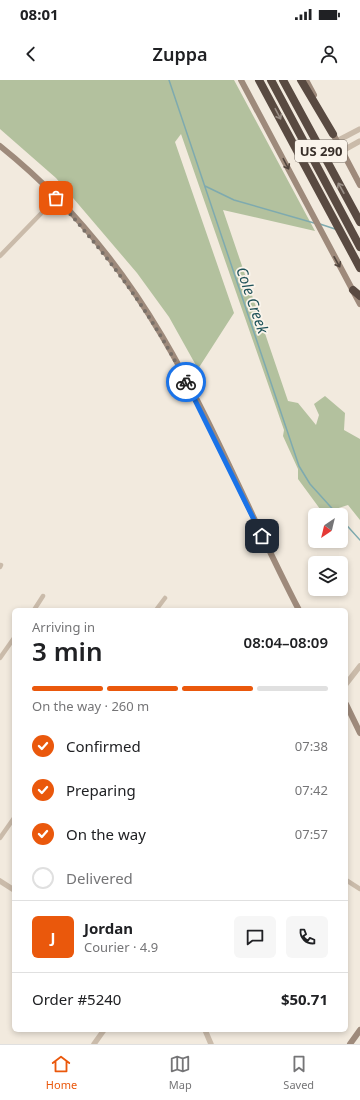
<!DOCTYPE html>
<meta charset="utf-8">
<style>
:root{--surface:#fff;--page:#f6f6f6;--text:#202124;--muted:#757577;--line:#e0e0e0;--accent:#ea580c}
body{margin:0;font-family:"Noto Sans",sans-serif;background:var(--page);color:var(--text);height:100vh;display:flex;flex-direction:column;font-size:15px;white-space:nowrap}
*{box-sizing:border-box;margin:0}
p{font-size:13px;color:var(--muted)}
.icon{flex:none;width:22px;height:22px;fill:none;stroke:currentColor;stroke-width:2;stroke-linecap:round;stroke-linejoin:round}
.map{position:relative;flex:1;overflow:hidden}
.details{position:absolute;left:12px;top:528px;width:336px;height:424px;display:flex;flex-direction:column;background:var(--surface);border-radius:6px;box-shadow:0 2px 6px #0003}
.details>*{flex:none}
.needle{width:26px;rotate:215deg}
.tools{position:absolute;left:308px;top:428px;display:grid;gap:8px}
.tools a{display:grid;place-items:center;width:40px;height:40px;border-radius:6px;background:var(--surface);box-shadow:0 2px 6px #0003;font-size:20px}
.pin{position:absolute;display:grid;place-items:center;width:34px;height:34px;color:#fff;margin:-17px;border-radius:8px;box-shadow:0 2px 6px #0006}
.courier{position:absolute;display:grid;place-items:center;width:40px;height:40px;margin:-20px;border:3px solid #1a73e8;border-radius:50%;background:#fff;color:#222;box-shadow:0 1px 5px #0007}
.head em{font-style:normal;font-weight:600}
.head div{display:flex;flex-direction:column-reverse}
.head{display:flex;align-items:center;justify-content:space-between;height:68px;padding:0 20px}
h1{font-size:26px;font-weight:600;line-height:30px}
.bar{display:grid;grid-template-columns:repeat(4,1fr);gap:6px 4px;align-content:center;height:48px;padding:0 20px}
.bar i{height:5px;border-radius:3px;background:var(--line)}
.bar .selected{background:var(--accent)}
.bar p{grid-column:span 4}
.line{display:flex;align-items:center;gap:10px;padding:0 20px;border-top:1px solid var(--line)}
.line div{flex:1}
.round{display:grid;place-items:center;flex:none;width:42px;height:42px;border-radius:6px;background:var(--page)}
ol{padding:0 20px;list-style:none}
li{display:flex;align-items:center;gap:12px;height:44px}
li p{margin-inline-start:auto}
li .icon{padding:4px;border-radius:50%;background:var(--accent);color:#fff;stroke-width:4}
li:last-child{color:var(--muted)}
li i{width:22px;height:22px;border:2px solid var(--line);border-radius:50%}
.status{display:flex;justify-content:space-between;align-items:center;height:28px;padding:0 20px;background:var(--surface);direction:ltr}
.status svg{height:11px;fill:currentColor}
header{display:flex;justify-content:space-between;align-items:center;height:52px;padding:0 20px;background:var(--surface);font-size:18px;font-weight:600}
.dock{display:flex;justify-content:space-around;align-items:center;height:56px;border-top:1px solid var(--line);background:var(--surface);font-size:11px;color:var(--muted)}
.dock a{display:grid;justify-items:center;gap:2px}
.dock .selected{color:var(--accent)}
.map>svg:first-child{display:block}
.green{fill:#b3c19e}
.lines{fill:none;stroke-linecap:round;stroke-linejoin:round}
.stream{stroke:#7eaaaf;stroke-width:1.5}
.minor{stroke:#cabbaa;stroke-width:4.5}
.tertiary{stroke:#cabbaa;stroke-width:5.5}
.secondary{stroke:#9e8a7b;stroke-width:6}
.motorway{stroke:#594a41;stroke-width:8}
.oneway{stroke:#998e85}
.oneway2{stroke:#52463e}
.done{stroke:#797068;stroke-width:4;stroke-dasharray:0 7.2}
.route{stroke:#1a73e8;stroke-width:5}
.labels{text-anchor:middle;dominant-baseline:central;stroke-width:3.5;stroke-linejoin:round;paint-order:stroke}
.shield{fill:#faf4eb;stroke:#726a63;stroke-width:1}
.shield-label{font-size:13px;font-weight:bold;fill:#382f29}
.water-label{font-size:15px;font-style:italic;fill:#1f5259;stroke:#faf4eb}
</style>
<div class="status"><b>08:01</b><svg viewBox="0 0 49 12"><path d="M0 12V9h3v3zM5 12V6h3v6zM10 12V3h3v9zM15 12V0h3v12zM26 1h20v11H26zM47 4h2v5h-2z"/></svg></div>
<header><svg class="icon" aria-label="back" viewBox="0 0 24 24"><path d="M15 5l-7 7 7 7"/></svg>Zuppa<svg class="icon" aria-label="person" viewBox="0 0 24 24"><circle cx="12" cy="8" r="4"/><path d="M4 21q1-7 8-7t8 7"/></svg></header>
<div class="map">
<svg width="360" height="964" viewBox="0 0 360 964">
<rect width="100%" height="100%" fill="#f2eade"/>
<path class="green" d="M0,0H234L315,151L223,130L288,321L298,323L316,345L319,335L314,324L325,316L345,333L344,350L360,359V440L348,425L323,433L298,399V389L283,356L284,350L181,54L175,62L234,233L198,289L169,237L137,193L56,98L0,49Z"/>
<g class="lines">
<path class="stream" d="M169,0L299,386L310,404L338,435
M205,106L234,120L314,143
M320,144L335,149
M341,439L360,460"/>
<path class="minor" d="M0,176L56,118
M0,487L1,485
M34,530L43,516
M156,530L165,518
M0,578L14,558
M0,758L14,738
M346,800L360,809"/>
<path class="tertiary" d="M337,61L360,49
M342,71L360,61
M346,604L360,586
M0,801L14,810
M205,950L211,964
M94,964L104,950"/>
<path class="secondary" d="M241,0L360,224
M306,0L314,15
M331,50L360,105
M0,66C65,118 120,185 162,256C214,344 252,440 299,530
M346,624L360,653
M350,964L360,950"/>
<path class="motorway" d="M259,0L360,188
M271,0L360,167
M283,0L360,142
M301,0L333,54
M353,210L360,216"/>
</g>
<defs><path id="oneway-shaft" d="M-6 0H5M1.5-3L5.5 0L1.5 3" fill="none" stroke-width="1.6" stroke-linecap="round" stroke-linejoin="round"/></defs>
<g class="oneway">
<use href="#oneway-shaft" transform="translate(278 34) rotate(62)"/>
<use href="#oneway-shaft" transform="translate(341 108) rotate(-119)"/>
</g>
<g class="oneway2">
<use href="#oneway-shaft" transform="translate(286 84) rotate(62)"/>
<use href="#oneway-shaft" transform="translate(337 182) rotate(61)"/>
</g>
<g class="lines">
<path class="done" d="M56,118C108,176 151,232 186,302"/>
<path class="route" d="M186,302L262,456"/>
</g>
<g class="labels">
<rect class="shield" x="295" y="60" width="52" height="22" rx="3"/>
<g class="shield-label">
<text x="321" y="71">US 290</text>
</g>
<g class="water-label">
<text transform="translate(253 220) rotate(71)">Cole Creek</text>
</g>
</g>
</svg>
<div class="tools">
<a><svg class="needle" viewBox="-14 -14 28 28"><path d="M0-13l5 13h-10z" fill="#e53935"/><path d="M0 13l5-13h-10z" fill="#757577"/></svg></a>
<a><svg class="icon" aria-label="layers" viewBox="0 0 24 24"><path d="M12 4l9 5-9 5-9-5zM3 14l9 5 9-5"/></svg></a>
</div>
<div class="pin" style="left:56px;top:118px;background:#ea580c"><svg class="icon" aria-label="bag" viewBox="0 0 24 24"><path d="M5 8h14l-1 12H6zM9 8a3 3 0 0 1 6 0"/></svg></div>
<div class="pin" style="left:262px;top:456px;background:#1f2937"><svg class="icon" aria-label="home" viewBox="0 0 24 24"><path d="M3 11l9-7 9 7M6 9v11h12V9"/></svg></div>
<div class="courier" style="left:186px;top:302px"><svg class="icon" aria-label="bike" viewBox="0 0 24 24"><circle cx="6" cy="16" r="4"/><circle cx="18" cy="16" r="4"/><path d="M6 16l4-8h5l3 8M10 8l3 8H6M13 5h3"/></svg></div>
<section class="details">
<div class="head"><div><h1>3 min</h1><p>Arriving in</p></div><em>08:04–08:09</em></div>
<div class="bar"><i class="selected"></i><i class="selected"></i><i class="selected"></i><i></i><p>On the way · 260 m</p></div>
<ol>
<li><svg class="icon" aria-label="check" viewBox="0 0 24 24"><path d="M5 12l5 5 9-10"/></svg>Confirmed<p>07:38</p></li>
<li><svg class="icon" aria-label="check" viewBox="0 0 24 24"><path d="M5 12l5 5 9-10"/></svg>Preparing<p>07:42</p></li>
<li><svg class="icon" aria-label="check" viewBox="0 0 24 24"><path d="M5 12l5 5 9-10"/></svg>On the way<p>07:57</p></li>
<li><i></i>Delivered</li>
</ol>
<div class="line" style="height:72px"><b class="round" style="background:var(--accent);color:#fff">J</b><div><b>Jordan</b><p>Courier · 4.9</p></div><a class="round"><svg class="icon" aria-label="chat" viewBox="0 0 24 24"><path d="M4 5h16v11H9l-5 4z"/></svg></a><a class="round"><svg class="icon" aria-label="phone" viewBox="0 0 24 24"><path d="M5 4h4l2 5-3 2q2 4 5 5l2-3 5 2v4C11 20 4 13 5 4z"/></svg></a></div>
<div class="line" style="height:52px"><div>Order #5240</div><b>$50.71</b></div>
</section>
</div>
<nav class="dock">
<a class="selected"><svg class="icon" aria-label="home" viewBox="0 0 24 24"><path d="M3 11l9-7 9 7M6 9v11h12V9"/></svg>Home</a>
<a><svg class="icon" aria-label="map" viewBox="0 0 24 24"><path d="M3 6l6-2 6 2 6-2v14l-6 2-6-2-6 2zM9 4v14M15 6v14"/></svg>Map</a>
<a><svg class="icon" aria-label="saved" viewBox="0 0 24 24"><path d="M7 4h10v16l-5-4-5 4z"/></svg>Saved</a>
</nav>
